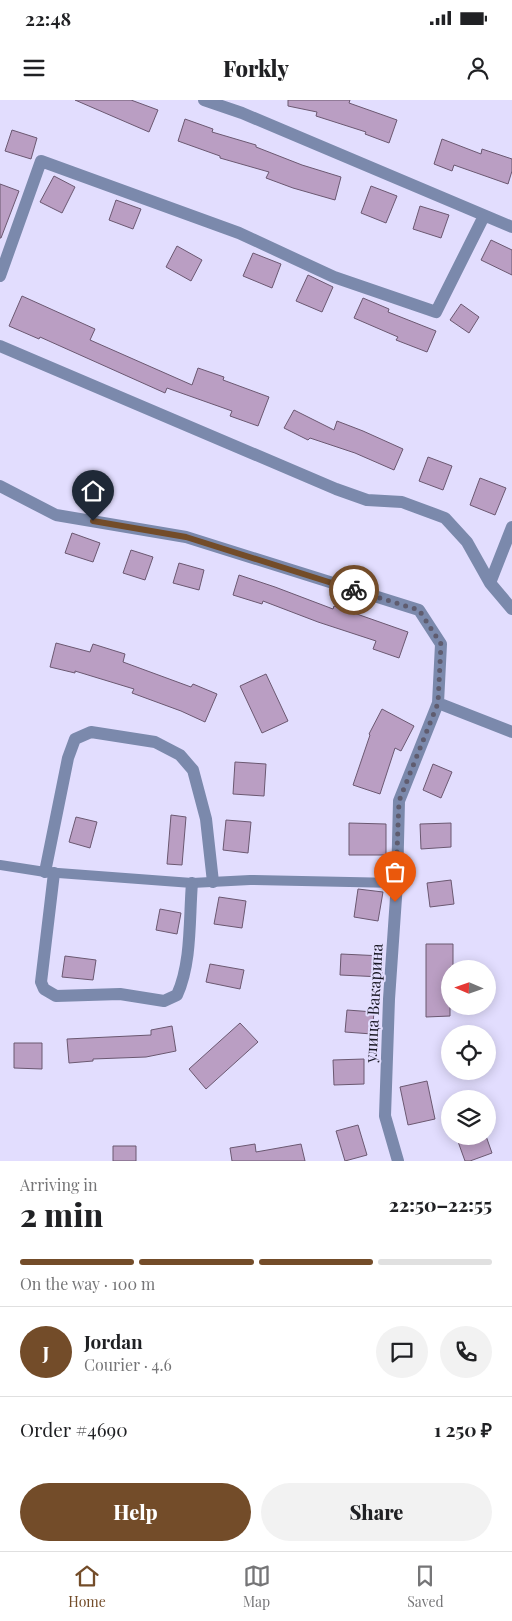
<!DOCTYPE html>
<meta charset="utf-8">
<style>
:root{--surface:#fff;--page:#f2f2f2;--text:#202124;--muted:#757577;--line:#e0e0e0;--accent:#734c29}
body{margin:0;font-family:"Playfair Display",serif;background:var(--page);color:var(--text);height:100vh;display:flex;flex-direction:column;font-size:19px;white-space:nowrap}
*{box-sizing:border-box;margin:0}
p{font-size:16px;color:var(--muted)}
.icon{flex:none;width:28px;height:28px;fill:none;stroke:currentColor;stroke-width:2;stroke-linecap:round;stroke-linejoin:round}
.map{position:relative;height:1061px;overflow:hidden}
.details{display:flex;flex-direction:column;background:var(--surface);flex:1}
.details>*{flex:none}
.needle{width:32px;rotate:272deg}
.controls{position:absolute;left:441px;top:860px;display:grid;gap:10px}
.controls a{display:grid;place-items:center;width:55px;height:55px;border-radius:50%;background:var(--surface);box-shadow:0 2px 12px #0003;font-size:25px}
.pin{position:absolute;display:grid;place-items:center;width:42px;height:42px;color:#fff;margin:-51px -21px;border-radius:50% 50% 50% 0;rotate:-45deg;box-shadow:0 0 5px #0007}
.pin .icon{rotate:45deg}
.courier{position:absolute;display:grid;place-items:center;width:50px;height:50px;margin:-25px;border:4px solid #734c29;border-radius:50%;background:#fff;color:#222;box-shadow:0 1px 6px #0007}
.overview em{font-style:normal;font-weight:800}
.overview div{display:flex;flex-direction:column-reverse}
.overview{display:flex;align-items:center;justify-content:space-between;height:85px;padding:0 20px}
h1{font-size:32px;font-weight:800;line-height:38px}
.bar{display:grid;grid-template-columns:repeat(4,1fr);gap:8px 5px;align-content:center;height:60px;padding:0 20px}
.bar i{height:6px;border-radius:4px;background:var(--line)}
.bar .active{background:var(--accent)}
.bar p{grid-column:span 4}
.line{display:flex;align-items:center;gap:12px;padding:0 20px;border-top:1px solid var(--line)}
.line div{flex:1}
.round{display:grid;place-items:center;flex:none;width:52px;height:52px;border-radius:26px;background:var(--page)}
.primary-button{display:flex;gap:10px;margin-top:auto;padding:10px 20px}
.primary-button a{flex:1;height:58px;border-radius:30px;background:var(--accent);color:#fff;font-size:20px;font-weight:800;line-height:58px;text-align:center}
.primary-button a+a{background:var(--page);color:var(--text)}
.status{display:flex;justify-content:space-between;align-items:center;height:35px;padding:0 25px;background:var(--surface);direction:ltr}
.status svg{height:14px;fill:currentColor}
header{display:flex;justify-content:space-between;align-items:center;height:65px;padding:0 20px;background:var(--surface);font-size:22px;font-weight:800}
.dock{display:flex;justify-content:space-around;align-items:center;height:70px;border-top:1px solid var(--line);background:var(--surface);font-size:14px;color:var(--muted)}
.dock a{display:grid;justify-items:center;gap:2px}
.dock .active{color:var(--accent)}
.map>svg:first-child{display:block}
.building{fill:#ba9ec3;stroke:#6b5871}
.lines{fill:none;stroke-linecap:round;stroke-linejoin:round}
.lane{stroke:#7b89ac;stroke-width:10}
.street{stroke:#7b89ac;stroke-width:12}
.done{stroke:#5f5c6f;stroke-width:5;stroke-dasharray:0 9}
.route{stroke:#734c29;stroke-width:6}
.labels{text-anchor:middle;dominant-baseline:central;stroke-width:4;stroke-linejoin:round;paint-order:stroke}
.street-label{font-size:16px;fill:#181622;stroke:#e2ddfe}
</style>
<div class="status"><b>22:48</b><svg viewBox="0 0 49 12"><path d="M0 12V9h3v3zM5 12V6h3v6zM10 12V3h3v9zM15 12V0h3v12zM26 1h20v11H26zM47 4h2v5h-2z"/></svg></div>
<header><svg class="icon" aria-label="menu" viewBox="0 0 24 24"><path d="M4 6h16M4 12h16M4 18h16"/></svg>Forkly<svg class="icon" aria-label="person" viewBox="0 0 24 24"><circle cx="12" cy="8" r="4"/><path d="M4 21q1-7 8-7t8 7"/></svg></header>
<div class="map">
<svg width="512" height="1061" viewBox="0 0 512 1061">
<rect width="100%" height="100%" fill="#e2ddfe"/>
<path class="building" d="M75,0H131L158,10L149,32Z
M288,0H350L349,3L397,20L389,43L365,34L366,32L316,16L317,12L288,6Z
M185,19L213,29L212,32L256,45V47L302,65L341,77L335,100L293,88L266,78L269,72L220,58V56L178,41Z
M12,30L37,38L31,59L5,51Z
M442,39L481,54L482,49L512,59V71L508,84L454,65L452,71L434,64Z
M54,76L75,87L62,113L40,102Z
M0,84L19,91L1,138H0Z
M371,86L397,96L386,123L361,113Z
M116,100L141,109L133,129L109,120Z
M420,106L449,115L441,138L413,129Z
M491,140L512,150V175L481,160Z
M177,146L202,160L191,181L166,167Z
M253,153L281,164L272,188L243,176Z
M308,175L333,187L322,212L296,201Z
M22,196L95,229L90,240L192,285L198,268L224,277L223,280L269,297L258,326L230,316L232,311L167,288L165,293L40,237L39,239L9,226Z
M363,198L389,209L388,212L436,231L427,252L396,240L398,237L354,218Z
M461,204L479,217L469,233L450,220Z
M294,310L334,330L337,321L363,331L403,349L394,370L355,353L310,338L308,340L284,328Z
M428,357L452,366L443,390L419,381Z
M480,378L506,388L495,415L470,405Z
M72,433L100,443L93,462L65,453Z
M131,450L153,457L145,480L123,473Z
M179,463L204,470L199,490L173,483Z
M239,475L275,487L333,509L334,506L408,532L399,558L373,549L376,541L318,522L263,501L262,504L233,495Z
M56,543L90,552L93,544L125,554L123,562L191,587L193,584L217,594L205,622L181,611L132,593L134,589L75,571V573L50,567Z
M266,574L288,621L262,633L240,586Z
M382,609L414,626L401,651L395,648L380,694L353,685L370,635L369,634Z
M235,662L266,664L264,696L233,694Z
M433,664L452,672L441,698L423,690Z
M171,715L186,717L182,765L167,764Z
M76,717L97,722L90,748L69,742Z
M226,720L251,722L248,753L223,750Z
M349,723L386,724V755H349Z
M451,723V747L421,749L420,724Z
M451,780L454,804L430,807L427,783Z
M358,789L383,792L378,821L354,817Z
M219,797L246,801L242,828L214,824Z
M160,809L181,813L177,834L156,830Z
M426,844H453V867H450V916L426,917Z
M341,854L383,856L382,877L340,875Z
M65,856L96,860L93,880L62,877Z
M210,864L244,870L240,889L206,882Z
M347,910L374,912L372,934L345,932Z
M240,923L258,942L206,989L189,969Z
M172,926L176,951L146,957L93,959V961L69,963L67,939L151,935V930Z
M14,943H42V969L14,968Z
M364,959V984L334,985L333,960Z
M427,981L435,1019L408,1025L400,987Z
M358,1025L367,1055L345,1061L336,1031Z
M456,1036H486L492,1053L470,1061H465Z
M255,1044L256,1052L301,1044L305,1061H232L230,1048Z
M113,1046H136V1061H113Z"/>
<g class="lines">
<path class="lane" d="M0,765L45,772L192,783L250,780L397,783"/>
<path class="street" d="M204,0L242,13L512,127
M0,176L41,61L239,133L334,177L436,212L484,116
M0,246L336,389L367,400L402,402L445,418L467,442L490,483
M0,386L56,415L186,437L419,510L441,544L438,603L399,701L397,783L389,899L385,1016L398,1061
M512,427L490,483L512,509
M438,603L512,632
M45,772L68,658L75,639L91,632L155,642L180,655L193,670L206,719L213,782
M54,773L41,882L44,889L56,896L120,894L164,901L177,895C192,862 189,818 192,783"/>
</g>
<g class="lines">
<path class="done" d="M354,490L419,510L441,544L438,603L399,701L395,802"/>
<path class="route" d="M93,421L186,437L354,490"/>
</g>
<g class="labels">
<g class="street-label">
<text transform="translate(373 903) rotate(-87)">улица Вакарина</text>
</g>
</g>
</svg>
<div class="controls">
<a><svg class="needle" viewBox="-14 -14 28 28"><path d="M0-13l5 13h-10z" fill="#e53935"/><path d="M0 13l5-13h-10z" fill="#757577"/></svg></a>
<a><svg class="icon" aria-label="locate" viewBox="0 0 24 24"><circle cx="12" cy="12" r="6"/><path d="M12 2v4M12 18v4M2 12h4M18 12h4"/></svg></a>
<a><svg class="icon" aria-label="layers" viewBox="0 0 24 24"><path d="M12 4l9 5-9 5-9-5zM3 14l9 5 9-5"/></svg></a>
</div>
<div class="pin" style="left:395px;top:802px;background:#ea580c"><svg class="icon" aria-label="bag" viewBox="0 0 24 24"><path d="M5 8h14l-1 12H6zM9 8a3 3 0 0 1 6 0"/></svg></div>
<div class="pin" style="left:93px;top:421px;background:#1f2937"><svg class="icon" aria-label="home" viewBox="0 0 24 24"><path d="M3 11l9-7 9 7M6 9v11h12V9"/></svg></div>
<div class="courier" style="left:354px;top:490px"><svg class="icon" aria-label="bike" viewBox="0 0 24 24"><circle cx="6" cy="16" r="4"/><circle cx="18" cy="16" r="4"/><path d="M6 16l4-8h5l3 8M10 8l3 8H6M13 5h3"/></svg></div>
</div>
<section class="details">
<div class="overview"><div><h1>2 min</h1><p>Arriving in</p></div><em>22:50–22:55</em></div>
<div class="bar"><i class="active"></i><i class="active"></i><i class="active"></i><i></i><p>On the way · 100 m</p></div>
<div class="line" style="height:90px"><b class="round" style="background:var(--accent);color:#fff">J</b><div><b>Jordan</b><p>Courier · 4.6</p></div><a class="round"><svg class="icon" aria-label="chat" viewBox="0 0 24 24"><path d="M4 5h16v11H9l-5 4z"/></svg></a><a class="round"><svg class="icon" aria-label="phone" viewBox="0 0 24 24"><path d="M5 4h4l2 5-3 2q2 4 5 5l2-3 5 2v4C11 20 4 13 5 4z"/></svg></a></div>
<div class="line" style="height:65px"><div>Order #4690</div><b>1 250 ₽</b></div>
<div class="primary-button"><a>Help</a><a>Share</a></div>
</section>
<nav class="dock">
<a class="active"><svg class="icon" aria-label="home" viewBox="0 0 24 24"><path d="M3 11l9-7 9 7M6 9v11h12V9"/></svg>Home</a>
<a><svg class="icon" aria-label="map" viewBox="0 0 24 24"><path d="M3 6l6-2 6 2 6-2v14l-6 2-6-2-6 2zM9 4v14M15 6v14"/></svg>Map</a>
<a><svg class="icon" aria-label="saved" viewBox="0 0 24 24"><path d="M7 4h10v16l-5-4-5 4z"/></svg>Saved</a>
</nav>
